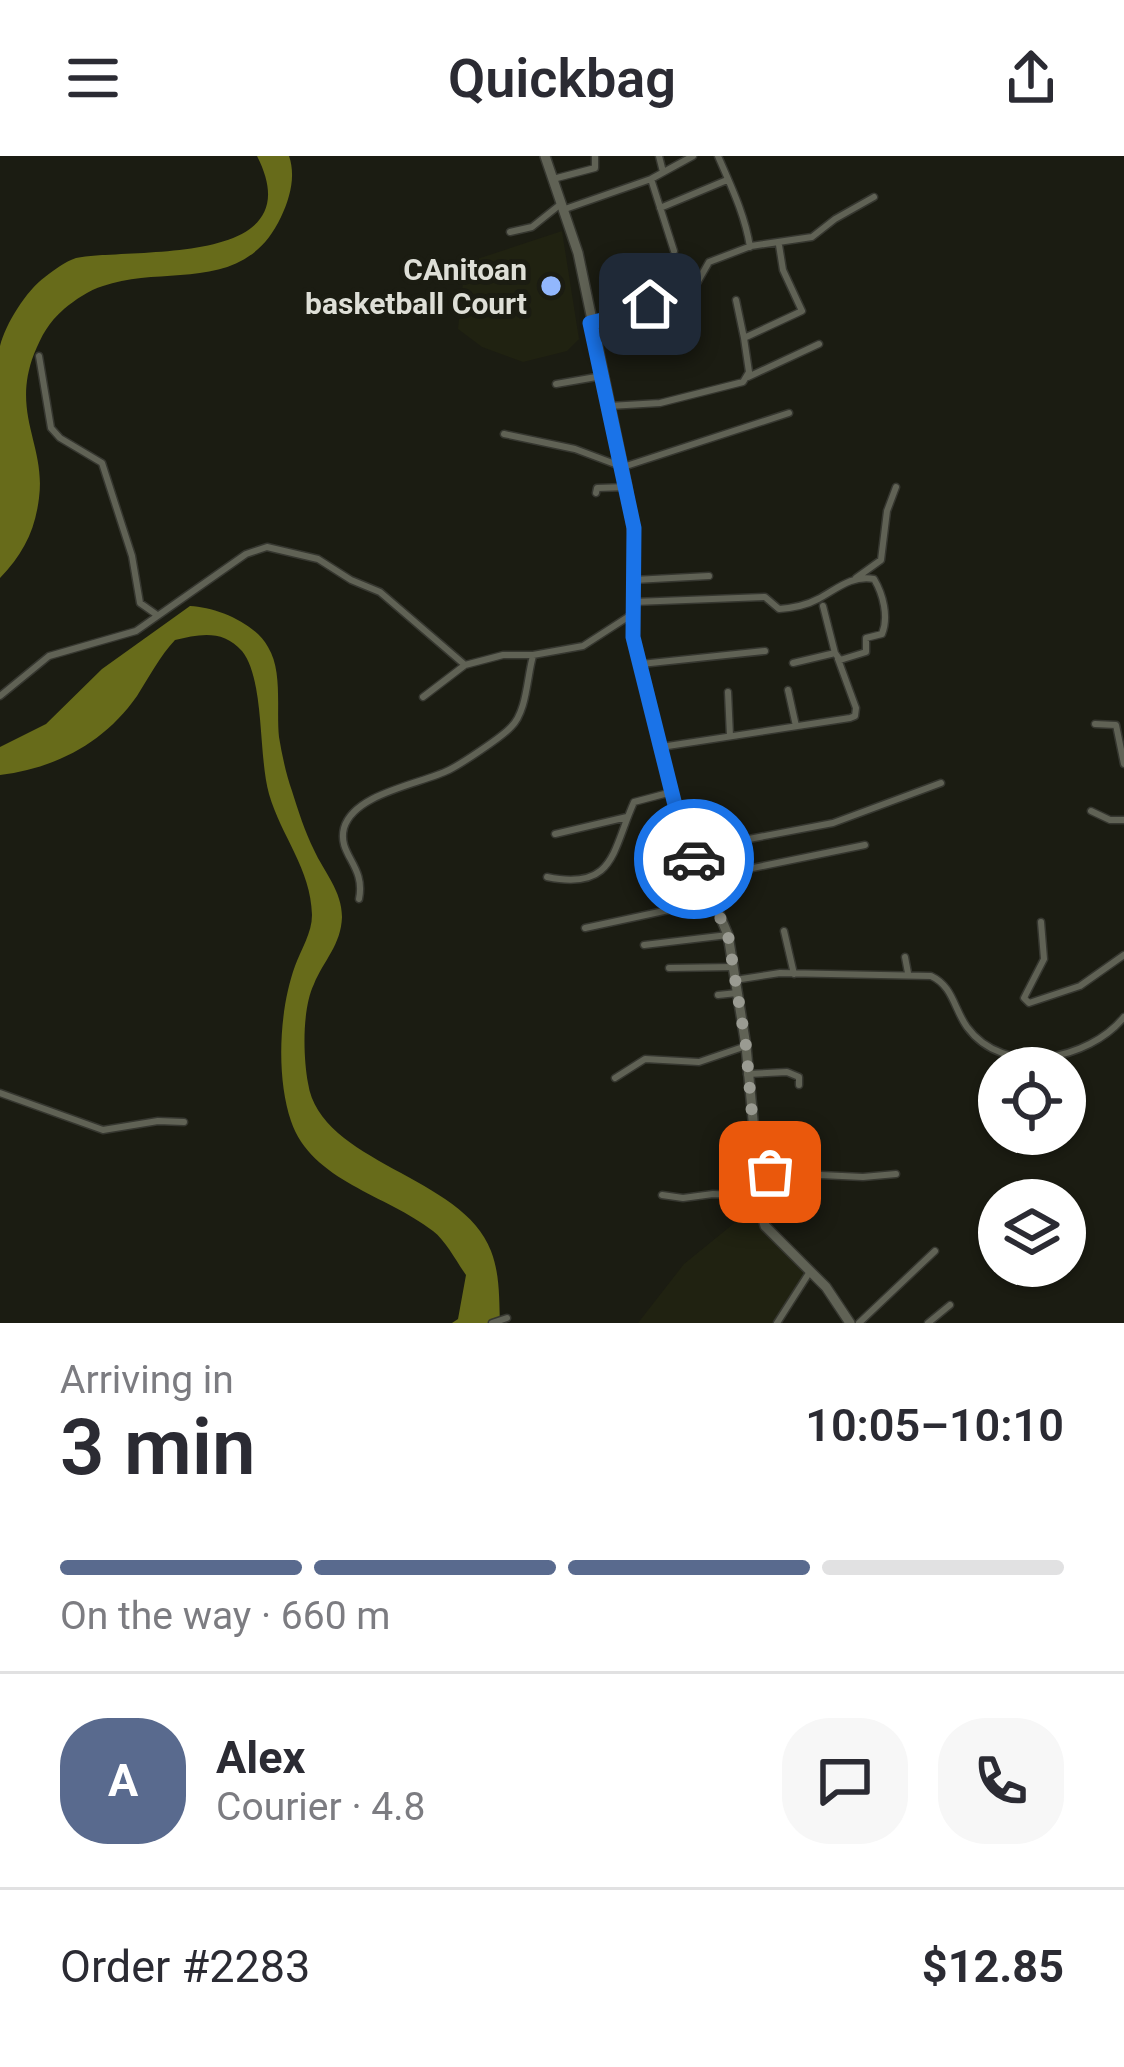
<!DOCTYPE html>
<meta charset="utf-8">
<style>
:root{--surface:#fff;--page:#f7f7f7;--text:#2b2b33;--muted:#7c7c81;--line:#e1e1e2;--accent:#596a8e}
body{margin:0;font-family:Roboto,sans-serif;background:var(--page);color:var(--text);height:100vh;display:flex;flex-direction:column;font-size:45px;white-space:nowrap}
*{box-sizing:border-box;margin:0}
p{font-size:39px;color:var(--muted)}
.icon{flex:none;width:66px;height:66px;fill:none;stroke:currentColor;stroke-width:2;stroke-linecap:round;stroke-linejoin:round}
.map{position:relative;height:1167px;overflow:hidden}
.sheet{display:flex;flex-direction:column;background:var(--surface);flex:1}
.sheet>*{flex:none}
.fabs{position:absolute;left:978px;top:891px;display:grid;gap:24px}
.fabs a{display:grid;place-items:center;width:108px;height:108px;border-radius:50%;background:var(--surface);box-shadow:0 3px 9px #0004;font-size:60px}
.pin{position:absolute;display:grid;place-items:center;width:102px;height:102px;color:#fff;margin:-51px;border-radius:24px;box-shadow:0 6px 18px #0006}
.courier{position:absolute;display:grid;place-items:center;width:120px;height:120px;margin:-60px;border:9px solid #1a73e8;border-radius:50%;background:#fff;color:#222;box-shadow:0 3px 15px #0007}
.overview em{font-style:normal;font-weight:600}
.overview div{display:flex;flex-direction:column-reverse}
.overview{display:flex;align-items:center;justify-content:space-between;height:204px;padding:0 60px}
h1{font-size:78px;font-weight:600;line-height:90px}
.bar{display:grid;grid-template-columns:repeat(4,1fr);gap:18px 12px;align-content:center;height:144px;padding:0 60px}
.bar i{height:15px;border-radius:9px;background:var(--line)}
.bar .current{background:var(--accent)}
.bar p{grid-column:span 4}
.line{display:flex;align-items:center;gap:30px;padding:0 60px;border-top:3px solid var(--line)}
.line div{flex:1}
.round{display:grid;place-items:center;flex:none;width:126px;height:126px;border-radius:48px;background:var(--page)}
header{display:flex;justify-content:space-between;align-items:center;height:156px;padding:0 60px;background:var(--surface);font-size:54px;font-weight:600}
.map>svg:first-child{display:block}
.built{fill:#202211}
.water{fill:#676b1a}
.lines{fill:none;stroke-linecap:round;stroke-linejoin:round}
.street-casing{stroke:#363730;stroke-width:9}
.secondary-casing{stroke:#363730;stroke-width:12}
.street{stroke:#606255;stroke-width:6}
.secondary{stroke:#606255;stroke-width:9}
.done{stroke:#9a9b92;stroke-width:12;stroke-dasharray:0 21.6}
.route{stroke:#1a73e8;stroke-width:15}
.poi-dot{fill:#92b7fd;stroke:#1b1c12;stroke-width:4.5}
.labels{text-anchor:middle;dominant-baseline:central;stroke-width:10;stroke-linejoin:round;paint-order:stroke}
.poi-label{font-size:30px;font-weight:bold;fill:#dedfd7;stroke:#1b1c12;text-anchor:end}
</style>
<header><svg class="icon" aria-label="menu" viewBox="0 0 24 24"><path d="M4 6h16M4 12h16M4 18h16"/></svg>Quickbag<svg class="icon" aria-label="share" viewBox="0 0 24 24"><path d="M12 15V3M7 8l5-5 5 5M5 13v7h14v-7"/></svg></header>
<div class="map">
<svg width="1124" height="1167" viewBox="0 0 1124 1167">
<rect width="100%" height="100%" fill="#1b1c12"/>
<path class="built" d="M562,75L579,183L567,195L523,206L482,191L458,173L465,107Z
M748,1056L809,1116L775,1167H638L684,1108Z"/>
<path class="water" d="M257,0H289C296,20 290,42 281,61C244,140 165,108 103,130C89,134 75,144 64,153C48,167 42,179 34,198C11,258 46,289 39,342C35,375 23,398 0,422C0,366 0,311 0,255C0,235 0,209 0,190C6,167 26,135 45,121C54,114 66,105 76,102C135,91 314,112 257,0Z
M190,450C216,451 255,467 268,491C283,515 276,554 279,581C282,599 286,618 292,635C298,654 305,676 314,694C324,716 342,735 342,761C341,789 324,804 314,828C302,853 303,900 308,927C320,1008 463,1019 491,1095C500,1118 499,1143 500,1167H452L458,1163L466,1119C456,1105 446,1085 433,1075C387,1039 311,1025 291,965C276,921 279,854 295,810C301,793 312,777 312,759C311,713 281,680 269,638C258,599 265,524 242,495C223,473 199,478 175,484C160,500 149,521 137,540C104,587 56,612 0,619V591L46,568L102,513Z"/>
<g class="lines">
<g class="street-casing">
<path id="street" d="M659,0L663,16
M718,0C731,30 745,59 750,91
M553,23L595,12V0
M651,23L674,95
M660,52L727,24
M565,53L651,23L693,0
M510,76L532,71L562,47
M736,144L744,182
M594,166L643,154L666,138L697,127L709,106L751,90L812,81L835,63L874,41
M39,200L51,272L60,282L102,307L132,400L140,447L157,459
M748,221L819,188
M556,228L602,220
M609,250L660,247L743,226L749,216L744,182L802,155L783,114L779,89
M504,278L575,293L623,311L789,257
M596,337L597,332L627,331
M856,422L881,404L887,355L896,331
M634,424L709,420
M634,446L765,441L779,453C792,452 807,449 818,443C837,433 851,419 874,423C883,438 889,461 882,478L866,482V496L840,504L835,497L793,507
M823,450L835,497
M641,508L765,495
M788,534L796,570
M728,536L730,580
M0,540L49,500L136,475L246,398L267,391L318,403L351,424L380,436L465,509L503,499H533L583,490L631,459
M423,541L465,509
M1095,568L1116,569L1124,608
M661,591L850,562L855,560L856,552L838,503
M1091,655L1110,664H1124
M555,678L627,661
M691,694L833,667L941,627
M547,721C615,735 612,695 634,646L672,636
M704,722L865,689
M359,743C366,709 337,699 344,672C354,637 421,628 449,614C461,608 502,581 511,571C527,556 527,520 533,500
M1041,766L1044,803L1026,838L1024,842L1029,847L1080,830L1124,799
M585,772L715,744
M784,775L794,818
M644,789L728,779
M905,801L908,817
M669,812L733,811
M735,824L780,817L931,820C953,830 954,853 967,871C1004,922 1089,904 1124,861
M718,839L737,837
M747,918L787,916L799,921V929
M615,922L645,903L699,906L746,890
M0,937L103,974L158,965L184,966
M756,983L791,978
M757,1016L863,1021L896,1018
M662,1039L683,1042L713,1038L758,1040
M492,1167L507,1162
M777,1167L809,1117
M859,1167L935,1095
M928,1167L950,1149"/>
</g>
<g class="secondary-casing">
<path id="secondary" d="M545,0L578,97L627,331L635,393L633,481L678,661L728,779L746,890L762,1059L765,1070L826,1131L850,1167"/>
</g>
<use href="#street" class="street"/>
<use href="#secondary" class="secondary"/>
</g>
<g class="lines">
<path class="done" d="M694,703L728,779L746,890L757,1016H770"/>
<path class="route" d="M650,148L643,154L590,167L634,372L633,481L678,661L694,703"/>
</g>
<circle class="poi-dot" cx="551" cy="130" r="12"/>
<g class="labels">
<g class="poi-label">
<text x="527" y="113">CAnitoan<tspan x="527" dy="34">basketball Court</tspan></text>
</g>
</g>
</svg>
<div class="fabs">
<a><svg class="icon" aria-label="locate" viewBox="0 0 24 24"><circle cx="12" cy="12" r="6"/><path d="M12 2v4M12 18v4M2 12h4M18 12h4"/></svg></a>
<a><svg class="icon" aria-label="layers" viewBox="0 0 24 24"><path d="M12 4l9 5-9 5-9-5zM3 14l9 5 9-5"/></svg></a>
</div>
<div class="pin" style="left:770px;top:1016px;background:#ea580c"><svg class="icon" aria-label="bag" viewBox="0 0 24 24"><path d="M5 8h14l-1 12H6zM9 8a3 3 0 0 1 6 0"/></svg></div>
<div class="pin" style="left:650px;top:148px;background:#1f2937"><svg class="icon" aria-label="home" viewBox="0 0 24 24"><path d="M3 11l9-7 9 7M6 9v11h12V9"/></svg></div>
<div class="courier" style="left:694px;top:703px"><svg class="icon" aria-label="car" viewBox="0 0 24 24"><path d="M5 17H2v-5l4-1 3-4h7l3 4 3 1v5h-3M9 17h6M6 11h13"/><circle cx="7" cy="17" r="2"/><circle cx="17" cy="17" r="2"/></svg></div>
</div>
<section class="sheet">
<div class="overview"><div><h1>3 min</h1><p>Arriving in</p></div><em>10:05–10:10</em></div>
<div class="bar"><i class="current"></i><i class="current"></i><i class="current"></i><i></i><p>On the way · 660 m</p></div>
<div class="line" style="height:216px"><b class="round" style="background:var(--accent);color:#fff">A</b><div><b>Alex</b><p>Courier · 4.8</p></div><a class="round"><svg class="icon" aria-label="chat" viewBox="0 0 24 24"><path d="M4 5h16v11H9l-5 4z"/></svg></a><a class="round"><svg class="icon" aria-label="phone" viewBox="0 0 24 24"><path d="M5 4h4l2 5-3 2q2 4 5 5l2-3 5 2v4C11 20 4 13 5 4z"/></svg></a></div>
<div class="line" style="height:156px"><div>Order #2283</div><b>$12.85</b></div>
</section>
